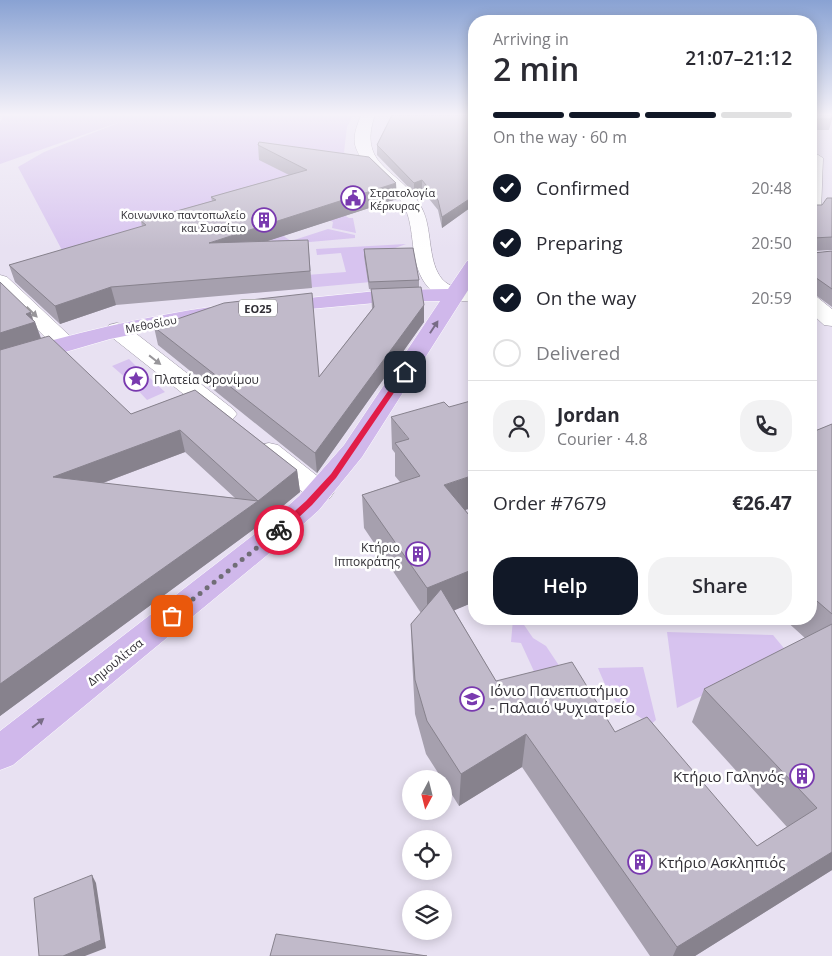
<!DOCTYPE html>
<meta charset="utf-8">
<style>
:root{--surface:#fff;--page:#f2f2f3;--text:#2b2b33;--muted:#7c7c81;--line:#e1e1e2;--accent:#111827}
body{margin:0;font-family:"Open Sans",sans-serif;background:var(--page);color:var(--text);height:100vh;display:flex;flex-direction:column;font-size:19px;white-space:nowrap}
*{box-sizing:border-box;margin:0}
p{font-size:16px;color:var(--muted)}
.icon{flex:none;width:28px;height:28px;fill:none;stroke:currentColor;stroke-width:2;stroke-linecap:round;stroke-linejoin:round}
.map{position:relative;flex:1;overflow:hidden}
.side{position:absolute;left:468px;top:15px;width:349px;height:610px;display:flex;flex-direction:column;background:var(--surface);border-radius:20px;box-shadow:0 2px 12px #0003}
.side>*{flex:none}
.needle{width:32px;rotate:187deg}
.fabs{position:absolute;left:402px;top:770px;display:grid;gap:10px}
.fabs a{display:grid;place-items:center;width:50px;height:50px;border-radius:50%;background:var(--surface);box-shadow:0 2px 12px #0003;font-size:25px}
.pin{position:absolute;display:grid;place-items:center;width:42px;height:42px;color:#fff;margin:-21px;border-radius:10px;box-shadow:0 2px 8px #0006}
.courier{position:absolute;display:grid;place-items:center;width:50px;height:50px;margin:-25px;border:4px solid #e11d48;border-radius:50%;background:#fff;color:#222;box-shadow:0 1px 6px #0007}
.overview em{font-style:normal;font-weight:600}
.overview div{display:flex;flex-direction:column-reverse}
.overview{display:flex;align-items:center;justify-content:space-between;height:85px;padding:0 25px}
h1{font-size:32px;font-weight:600;line-height:38px}
.bar{display:grid;grid-template-columns:repeat(4,1fr);gap:8px 5px;align-content:center;height:60px;padding:0 25px}
.bar i{height:6px;border-radius:4px;background:var(--line)}
.bar .on{background:var(--accent)}
.bar p{grid-column:span 4}
.line{display:flex;align-items:center;gap:12px;padding:0 25px;border-top:1px solid var(--line)}
.line div{flex:1}
.round{display:grid;place-items:center;flex:none;width:52px;height:52px;border-radius:20px;background:var(--page)}
ol{padding:0 25px;list-style:none}
li{display:flex;align-items:center;gap:15px;height:55px}
li p{margin-inline-start:auto}
li .icon{padding:5px;border-radius:50%;background:var(--accent);color:#fff;stroke-width:4}
li:last-child{color:var(--muted)}
li i{width:28px;height:28px;border:2px solid var(--line);border-radius:50%}
.cta{display:flex;gap:10px;margin-top:auto;padding:10px 25px}
.cta a{flex:1;height:58px;border-radius:20px;background:var(--accent);color:#fff;font-size:20px;font-weight:600;line-height:58px;text-align:center}
.cta a+a{background:var(--page);color:var(--text)}
.map>svg:first-child{display:block}
.green{fill:#d7c3ef}
.lines{fill:none;stroke-linecap:round;stroke-linejoin:round}
.minor-casing{stroke:#9c95a5;stroke-width:1}
.major-casing{stroke:#fff;stroke-width:1}
.minor{fill:#fff;fill-rule:evenodd}
.major{fill:#d0b8eb;fill-rule:evenodd}
.wall{fill:#a6a0ae;fill-rule:evenodd}
.shaded-wall{fill:#87828d}
.building{fill:#c1baca;stroke:#87828d;fill-rule:evenodd}
.oneway{fill:#98969a}
.oneway2{fill:#786c86}
.route{fill:#e11d48}
.done{stroke:#706d76;stroke-width:5;stroke-dasharray:0 9}
.labels{text-anchor:middle;dominant-baseline:central;stroke-width:5;stroke-linejoin:round;paint-order:stroke}
.far-poi-label{font-size:11px;fill:#302e34;stroke:#fff;text-anchor:start}
.shield{fill:#fff;stroke:#6e6d71;stroke-width:1}
.shield-label{font-size:11px;font-weight:bold;fill:#302e34}
.far-street-label{font-size:11px;fill:#302e34;stroke:#fff}
.poi-label{font-size:12px;fill:#302e34;stroke:#fff;text-anchor:start}
.street-label{font-size:12px;fill:#302e34;stroke:#fff}
.near-poi-label{font-size:15px;fill:#302e34;stroke:#fff;text-anchor:start}
</style>
<div class="map">
<svg width="832" height="956" viewBox="0 0 832 956">
<rect width="100%" height="100%" fill="#e8e1f2"/>
<path class="green" d="M3,115H353L347,127L344,152L352,164L138,232L267,278L346,272L341,253L317,255L316,249L406,244L365,259L371,282L240,294L63,252L18,167L44,152L123,121L0,164V123Z
M331,208L349,218H353L356,233L332,228L333,222L315,212Z
M328,229L355,235V238L287,244L269,240L282,235L291,241Z
M129,359L143,373L127,379L112,366Z
M150,378L165,392L147,400L133,385Z
M513,619H520L533,638L546,646L570,682L543,691L521,643L511,642Z
M667,632L773,635L788,653L677,708Z
M643,667L656,720L649,726C641,715 631,713 620,705C610,698 603,680 598,668Z"/>
<g class="lines">
<g class="minor-casing">
<path id="minor" d="M361,115H375C355,171 407,169 424,213C432,233 428,262 442,279C450,288 462,289 474,290V302C458,301 438,299 428,287C409,265 416,235 406,210C395,185 365,174 356,148C352,137 357,126 361,115Z
M815,153L823,158L821,212L818,216L810,217V155Z
M0,275L7,277L72,338L75,343L72,348L64,350L56,348L0,292Z
M810,295L817,297L832,309V326L824,325L810,312Z
M117,323L125,325L233,409L237,414L233,419L224,422L215,419L109,335L106,330L109,325Z
M269,443L278,445L330,486L334,492L330,498L320,501L310,498L260,457L256,451L260,445Z"/>
</g>
<g class="major-casing">
<path id="major" d="M474,259V281L465,295L362,457L319,510L289,537L13,765L0,770V731L269,523L299,496L344,445L440,301L386,302L277,312L270,310L267,306L270,302L386,290L448,289L467,261Z
M217,306L224,308L228,312L224,316L110,339L0,371V356C71,333 143,317 217,306Z"/>
</g>
<use href="#minor" class="minor"/>
<use href="#major" class="major"/>
</g>
<path class="wall" d="M474,115V205L442,228L438,210L422,190L414,193L377,155V145Z
M810,115L832,119L829,130H810Z
M810,137L815,141L812,152H810Z
M258,145L397,199L267,241L308,240L312,288L116,305L60,324L15,282L9,265L142,227L141,221L212,201L211,197L289,175L259,160Z
M810,197L813,205H822L832,198V250L813,251V253L832,251V307L810,291Z
M364,249L419,280V287L424,305V322L317,473L158,345L154,327L319,377L372,309L371,289H369L364,256Z
M0,282L35,322L41,338L131,414L195,390L297,470L300,492L262,523L0,716ZM185,452L235,498L103,483Z
M391,417L474,521V602L454,610L496,681L615,732L757,846L787,827L692,722L704,689L805,638L784,619H810V433L832,424V870L695,956H650L522,767L459,806L444,782V779H442L426,754L415,714L412,658L411,624L421,613L364,528L362,495L400,482L395,476V453L392,449Z"/>
<path class="shaded-wall" d="M422,180V190L414,193V183Z
M396,183L397,199L212,259L209,243Z
M474,196V205L442,228V217Z
M111,287L116,305L60,324L55,306Z
M424,305V322L317,473L315,453Z
M31,312L34,323L35,322L42,342L0,355V333L26,314Z
M180,430L185,452L60,499L53,477Z
M297,470L300,492L262,523L0,716V684L258,501Z
M474,475V507L443,518L444,485Z
M474,569V602L427,622V588Z
M526,734L522,767L459,806L461,774Z
M832,852V870L695,956H673L677,947Z
M92,875L96,883L106,948L85,956H63Z"/>
<path class="building" d="M392,115H474V196L442,217L438,200L422,180L414,183L377,145Z
M810,115H831L832,119H810Z
M810,137L815,141H810Z
M259,142L369,157L396,183L209,243L308,240L310,271L111,287L55,306L9,265L146,225L141,221L216,200L211,197L307,170L258,145Z
M810,197L812,198L813,205H822L827,198H832V237L813,238V253L832,251V289L812,275L810,253Z
M413,248L419,280L369,282L364,249Z
M0,282L31,312L26,314L35,322L0,333Z
M421,287L424,305L315,453L154,327L224,303L312,293L319,377L374,307L371,289Z
M49,336L131,414L195,390L297,470L258,501L0,684V350ZM180,430L258,501L53,477Z
M474,400V475L444,485L474,521V569L427,588L362,495L420,476L395,443L409,439L391,417L444,402L449,407Z
M832,424V614L810,595V433Z
M441,589L496,681L572,662L615,732L647,717L757,846L817,808L704,689L832,624V852L677,947L526,734L461,774L427,721L415,680L411,624Z
M92,875L101,940L63,956H39L34,898Z
M276,934L427,956H270Z"/>
<defs><path id="oneway-solid" d="M-6-.8H1V-3.2L6.5 0L1 3.2V.8H-6Z" transform="scale(1.25)"/></defs>
<g class="oneway">
<use href="#oneway-solid" transform="translate(32 312) rotate(44)"/>
<use href="#oneway-solid" transform="translate(155 360) rotate(38)"/>
</g>
<g class="oneway2">
<use href="#oneway-solid" transform="translate(434 327) rotate(-57)"/>
<use href="#oneway-solid" transform="translate(38 723) rotate(-38)"/>
</g>
<linearGradient id="sky" x2="0" y2="1"><stop stop-color="#89a2d3"/><stop offset="0.46" stop-color="#f5f2f9"/><stop offset="1" stop-color="#f5f2f9" stop-opacity="0"/></linearGradient>
<rect width="832" height="249" fill="url(#sky)"/>
<path class="route" d="M402,371L408,372L336,478L312,505L282,533H276V528L306,501L331,474Z"/>
<g class="lines">
<path class="done" d="M172,616L279,530"/>
</g>
<defs>
<g id="civic-ring" transform="scale(1.25)"><circle r="9.5" fill="#fff" stroke="#793aaf" stroke-width="1.5"/><path d="M-.6-6.5H3V-4.5H.6V-3L4-1V1h2V6H-6V1h2V-1L-.6-3ZM-1.2 2.5V6h2.4V2.5Z" fill="#793aaf"/></g>
<g id="building-ring" transform="scale(1.25)"><circle r="9.5" fill="#fff" stroke="#793aaf" stroke-width="1.5"/><path d="M-4-6H4V6H1V3H-1V6H-4ZM-2.5-4.3h1.7v1.8h-1.7ZM.8-4.3h1.7v1.8H.8ZM-2.5-1h1.7V.8h-1.7ZM.8-1h1.7V.8H.8Z" fill="#793aaf"/></g>
<g id="sight-ring" transform="scale(1.25)"><circle r="9.5" fill="#fff" stroke="#793aaf" stroke-width="1.5"/><path d="M0-6L1.8-2.2L6-1.7L2.9 1.2L3.7 5.4L0 3.3L-3.7 5.4L-2.9 1.2L-6-1.7L-1.8-2.2Z" fill="#793aaf"/></g>
<g id="university-ring" transform="scale(1.25)"><circle r="9.5" fill="#fff" stroke="#793aaf" stroke-width="1.5"/><path d="M0-5L7-2L0 1L-7-2ZM-4 1L0 2.5L4 1V4Q0 6-4 4Z" fill="#793aaf"/></g>
</defs>
<g fill-rule="evenodd">
<use href="#civic-ring" x="353" y="198"/>
<use href="#building-ring" x="264" y="220"/>
<use href="#sight-ring" x="136" y="379"/>
<use href="#building-ring" x="418" y="554"/>
<use href="#university-ring" x="472" y="699"/>
<use href="#building-ring" x="802" y="776"/>
<use href="#building-ring" x="640" y="862"/>
</g>
<g class="labels">
<g class="far-poi-label">
<text x="370" y="192">Στρατολογία<tspan x="370" dy="13">Κέρκυρας</tspan></text>
<text x="246" y="214" text-anchor="end">Κοινωνικο παντοπωλείο<tspan x="246" dy="13">και Συσσίτιο</tspan></text>
</g>
<rect class="shield" x="239" y="299.5" width="38" height="17" rx="4"/>
<g class="shield-label">
<text x="258" y="308">ΕΟ25</text>
</g>
<g class="far-street-label">
<text transform="translate(151 324) rotate(-11)">Μεθοδίου</text>
</g>
<g class="poi-label">
<text x="154" y="379">Πλατεία Φρονίμου</text>
<text x="400" y="547" text-anchor="end">Κτήριο<tspan x="400" dy="14">Ιπποκράτης</tspan></text>
</g>
<g class="street-label">
<text transform="translate(115 662) rotate(-39)">Δημουλίτσα</text>
</g>
<g class="near-poi-label">
<text x="490" y="690">Ιόνιο Πανεπιστήμιο<tspan x="490" dy="17">- Παλαιό Ψυχιατρείο</tspan></text>
<text x="784" y="776" text-anchor="end">Κτήριο Γαληνός</text>
<text x="658" y="862">Κτήριο Ασκληπιός</text>
</g>
</g>
</svg>
<div class="fabs">
<a><svg class="needle" viewBox="-14 -14 28 28"><path d="M0-13l5 13h-10z" fill="#e53935"/><path d="M0 13l5-13h-10z" fill="#7c7c81"/></svg></a>
<a><svg class="icon" aria-label="locate" viewBox="0 0 24 24"><circle cx="12" cy="12" r="6"/><path d="M12 2v4M12 18v4M2 12h4M18 12h4"/></svg></a>
<a><svg class="icon" aria-label="layers" viewBox="0 0 24 24"><path d="M12 4l9 5-9 5-9-5zM3 14l9 5 9-5"/></svg></a>
</div>
<div class="pin" style="left:172px;top:616px;background:#ea580c"><svg class="icon" aria-label="bag" viewBox="0 0 24 24"><path d="M5 8h14l-1 12H6zM9 8a3 3 0 0 1 6 0"/></svg></div>
<div class="pin" style="left:405px;top:372px;background:#1f2937"><svg class="icon" aria-label="home" viewBox="0 0 24 24"><path d="M3 11l9-7 9 7M6 9v11h12V9"/></svg></div>
<div class="courier" style="left:279px;top:530px"><svg class="icon" aria-label="bike" viewBox="0 0 24 24"><circle cx="6" cy="16" r="4"/><circle cx="18" cy="16" r="4"/><path d="M6 16l4-8h5l3 8M10 8l3 8H6M13 5h3"/></svg></div>
<section class="side">
<div class="overview"><div><h1>2 min</h1><p>Arriving in</p></div><em>21:07–21:12</em></div>
<div class="bar"><i class="on"></i><i class="on"></i><i class="on"></i><i></i><p>On the way · 60 m</p></div>
<ol>
<li><svg class="icon" aria-label="check" viewBox="0 0 24 24"><path d="M5 12l5 5 9-10"/></svg>Confirmed<p>20:48</p></li>
<li><svg class="icon" aria-label="check" viewBox="0 0 24 24"><path d="M5 12l5 5 9-10"/></svg>Preparing<p>20:50</p></li>
<li><svg class="icon" aria-label="check" viewBox="0 0 24 24"><path d="M5 12l5 5 9-10"/></svg>On the way<p>20:59</p></li>
<li><i></i>Delivered</li>
</ol>
<div class="line" style="height:90px"><a class="round"><svg class="icon" aria-label="person" viewBox="0 0 24 24"><circle cx="12" cy="8" r="4"/><path d="M4 21q1-7 8-7t8 7"/></svg></a><div><b>Jordan</b><p>Courier · 4.8</p></div><a class="round"><svg class="icon" aria-label="phone" viewBox="0 0 24 24"><path d="M5 4h4l2 5-3 2q2 4 5 5l2-3 5 2v4C11 20 4 13 5 4z"/></svg></a></div>
<div class="line" style="height:65px"><div>Order #7679</div><b>€26.47</b></div>
<div class="cta"><a>Help</a><a>Share</a></div>
</section>
</div>
